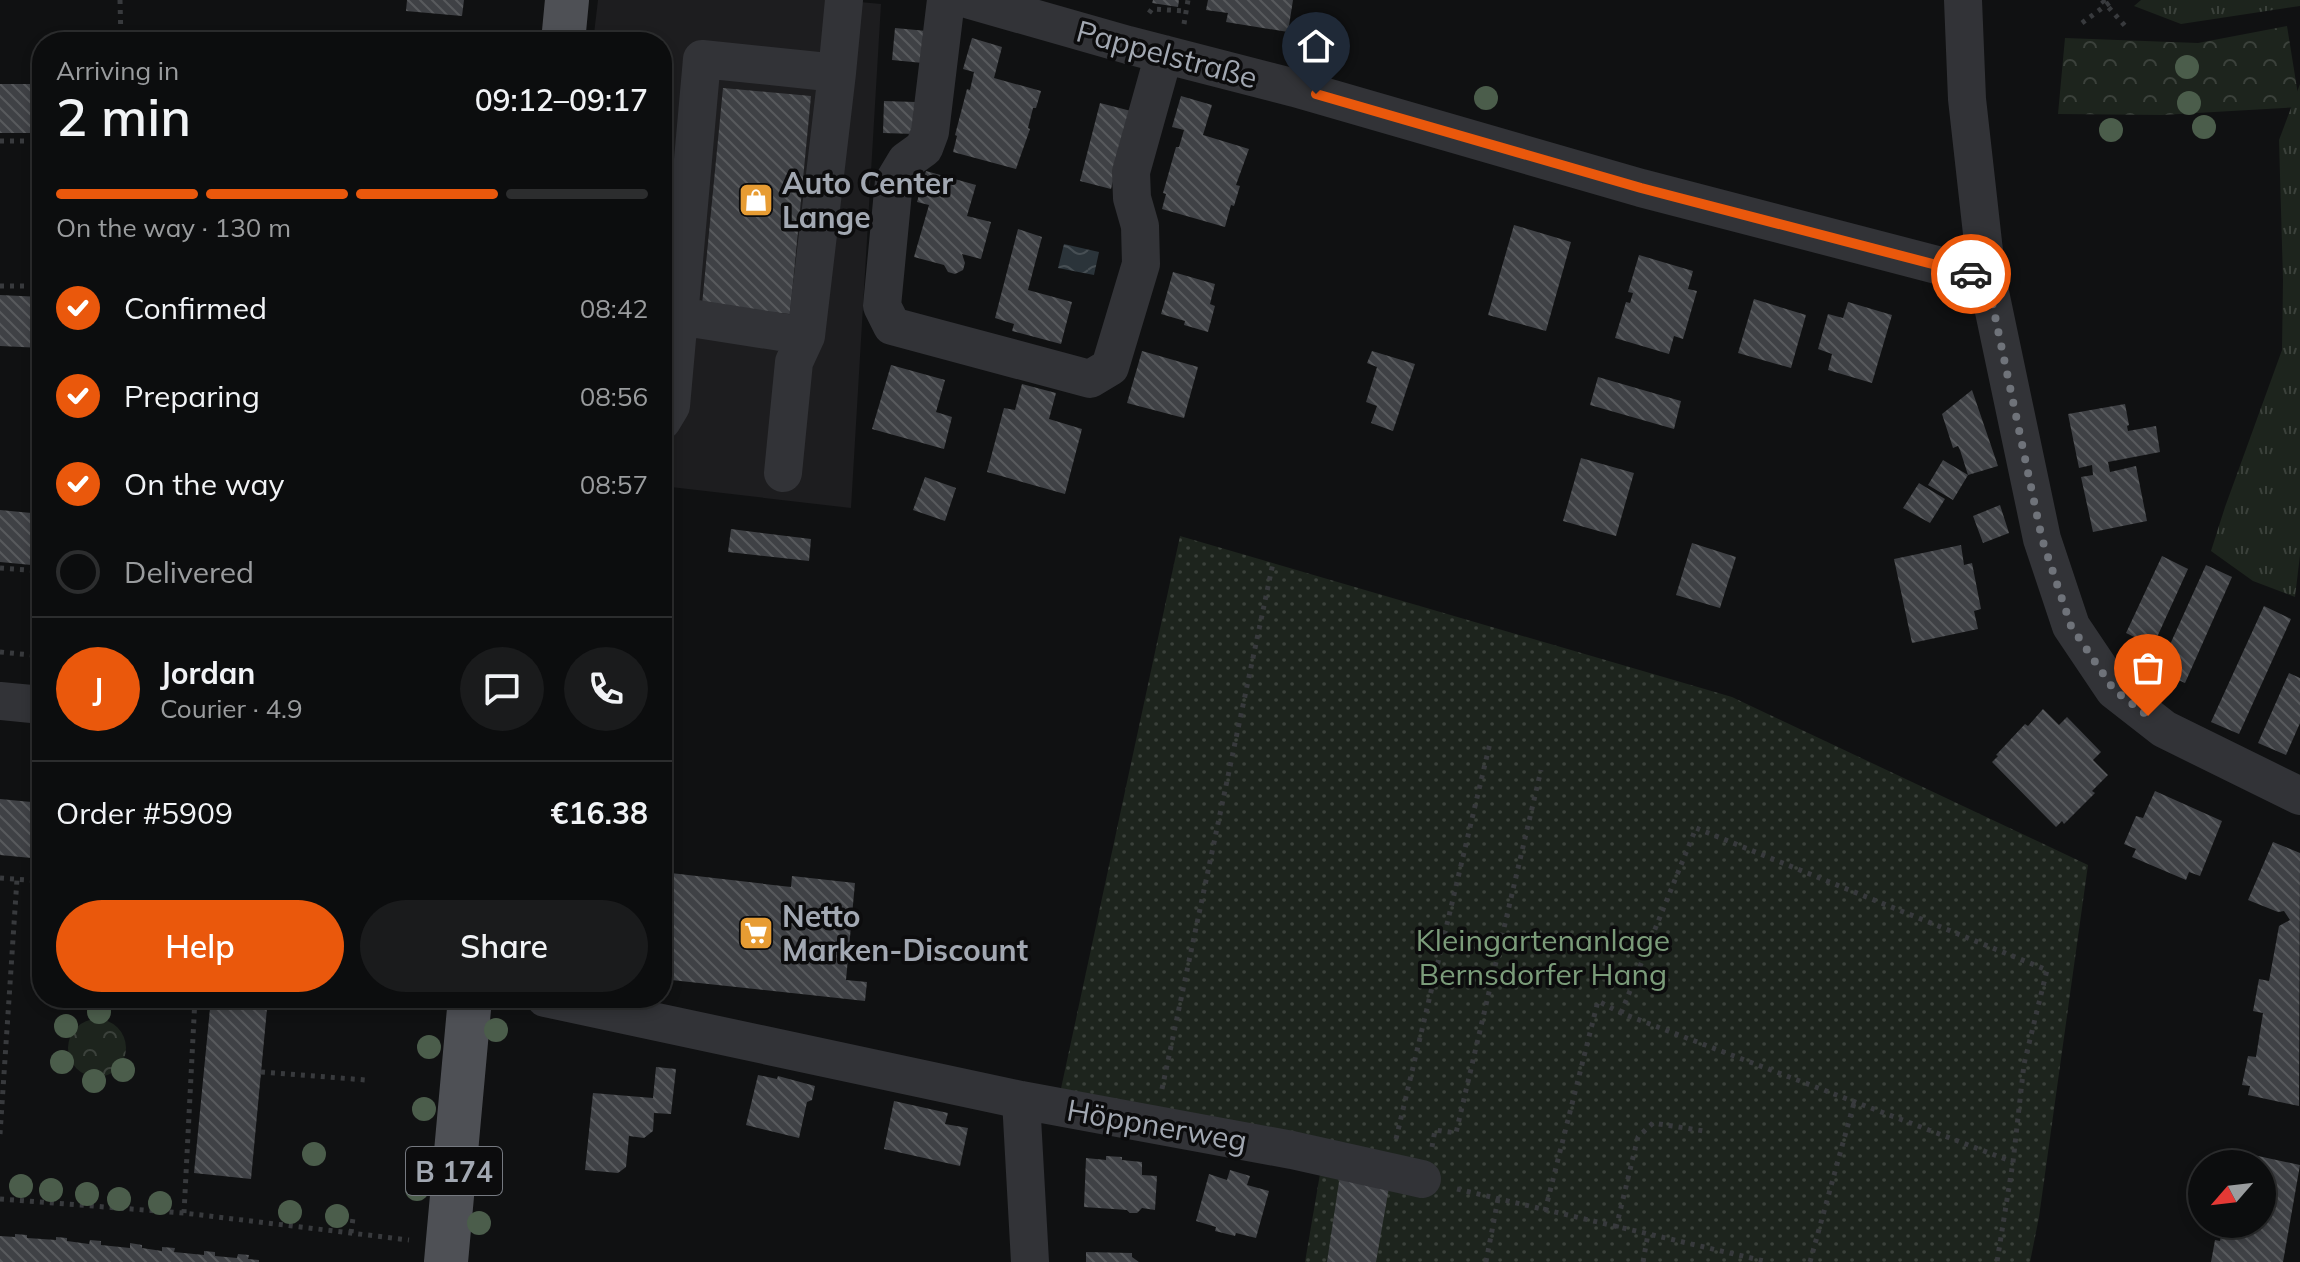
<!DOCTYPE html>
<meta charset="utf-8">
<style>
:root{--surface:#0c0d0e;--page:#1a1b1c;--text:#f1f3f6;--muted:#9a9c9e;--line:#2c2d2e;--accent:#ea580c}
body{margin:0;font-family:Mulish,sans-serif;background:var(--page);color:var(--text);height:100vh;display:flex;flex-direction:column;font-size:30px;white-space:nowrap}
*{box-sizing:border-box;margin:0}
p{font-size:26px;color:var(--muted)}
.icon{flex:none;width:44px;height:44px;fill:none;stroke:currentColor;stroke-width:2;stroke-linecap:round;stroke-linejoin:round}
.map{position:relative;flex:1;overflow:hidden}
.panel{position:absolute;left:32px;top:32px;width:640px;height:976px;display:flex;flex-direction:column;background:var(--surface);border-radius:32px;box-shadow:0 4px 12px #0003,0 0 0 2px var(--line)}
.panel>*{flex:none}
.needle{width:52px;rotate:242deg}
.tools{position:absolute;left:2188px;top:1150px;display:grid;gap:16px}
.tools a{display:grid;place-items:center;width:88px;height:88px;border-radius:50%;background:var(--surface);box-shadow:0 4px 12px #0003,0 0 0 2px var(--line);font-size:40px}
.pin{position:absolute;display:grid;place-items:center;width:68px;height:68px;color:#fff;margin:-82px -34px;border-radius:50% 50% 50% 0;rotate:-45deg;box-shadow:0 0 8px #0007}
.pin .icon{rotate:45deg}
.courier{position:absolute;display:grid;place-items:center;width:80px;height:80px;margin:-40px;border:6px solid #ea580c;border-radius:50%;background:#fff;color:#222;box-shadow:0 2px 10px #0007}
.headline em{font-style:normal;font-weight:600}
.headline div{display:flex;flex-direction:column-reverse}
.headline{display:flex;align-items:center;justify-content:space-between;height:136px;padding:0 24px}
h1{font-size:52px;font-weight:600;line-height:60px}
.bar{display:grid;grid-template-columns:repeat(4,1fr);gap:12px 8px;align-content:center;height:96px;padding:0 24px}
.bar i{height:10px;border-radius:6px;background:var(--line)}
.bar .selected{background:var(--accent)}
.bar p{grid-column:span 4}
.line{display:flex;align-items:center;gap:20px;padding:0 24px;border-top:2px solid var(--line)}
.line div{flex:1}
.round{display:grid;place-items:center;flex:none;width:84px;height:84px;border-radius:42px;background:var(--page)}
ol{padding:0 24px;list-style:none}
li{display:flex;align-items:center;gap:24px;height:88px}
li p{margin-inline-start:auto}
li .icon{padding:8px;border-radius:50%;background:var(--accent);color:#fff;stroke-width:4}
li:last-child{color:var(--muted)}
li i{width:44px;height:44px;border:4px solid var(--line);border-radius:50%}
.button{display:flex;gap:16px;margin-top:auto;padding:16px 24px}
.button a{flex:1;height:92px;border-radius:48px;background:var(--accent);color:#fff;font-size:32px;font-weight:600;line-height:92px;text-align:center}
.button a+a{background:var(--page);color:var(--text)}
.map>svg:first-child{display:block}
.built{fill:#1d1d1f}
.grass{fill:url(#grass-tufts)}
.park{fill:url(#park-crowns)}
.garden{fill:url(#garden-dots)}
.water{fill:url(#water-waves)}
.building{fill:url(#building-back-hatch)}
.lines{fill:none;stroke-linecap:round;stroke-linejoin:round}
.path{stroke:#383a3d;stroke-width:5;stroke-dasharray:4 6;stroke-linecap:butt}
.minor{stroke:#323337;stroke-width:38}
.major{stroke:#4e5055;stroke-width:44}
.tree{fill:#4b5d4b}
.done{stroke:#6f737a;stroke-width:8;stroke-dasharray:0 14.4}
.route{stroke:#ea580c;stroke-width:10}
.labels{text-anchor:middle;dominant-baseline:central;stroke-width:7;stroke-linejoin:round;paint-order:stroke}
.shield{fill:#0c0c0d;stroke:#757980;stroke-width:2}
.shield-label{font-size:28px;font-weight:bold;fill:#a2a8b2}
.street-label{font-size:30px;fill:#a2a8b2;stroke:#0c0c0d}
.poi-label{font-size:30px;font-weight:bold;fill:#a2a8b2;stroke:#0c0c0d;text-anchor:start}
.park-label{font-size:30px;fill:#7b9c7a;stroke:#0c0c0d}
</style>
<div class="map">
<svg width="2300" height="1262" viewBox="0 0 2300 1262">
<defs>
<pattern id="grass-tufts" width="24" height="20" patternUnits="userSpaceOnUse" patternTransform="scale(2)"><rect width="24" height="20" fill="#1d241d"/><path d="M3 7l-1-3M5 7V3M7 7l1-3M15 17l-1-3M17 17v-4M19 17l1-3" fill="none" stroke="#3b413b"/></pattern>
<pattern id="park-crowns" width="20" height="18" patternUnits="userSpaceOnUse" patternTransform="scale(2)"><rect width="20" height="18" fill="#1d241d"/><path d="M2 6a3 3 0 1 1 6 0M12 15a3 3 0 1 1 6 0" fill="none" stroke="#3b413b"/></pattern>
<pattern id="garden-dots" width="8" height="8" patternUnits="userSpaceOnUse" patternTransform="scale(2)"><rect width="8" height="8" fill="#1d241d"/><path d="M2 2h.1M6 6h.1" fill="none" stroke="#3b413b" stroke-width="1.8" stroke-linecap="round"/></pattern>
<pattern id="water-waves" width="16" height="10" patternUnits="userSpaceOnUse" patternTransform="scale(2)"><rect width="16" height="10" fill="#2b343a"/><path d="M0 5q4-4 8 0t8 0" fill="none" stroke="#474f54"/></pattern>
<pattern id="building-back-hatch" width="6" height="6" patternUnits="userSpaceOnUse" patternTransform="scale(2)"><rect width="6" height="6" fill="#3f4145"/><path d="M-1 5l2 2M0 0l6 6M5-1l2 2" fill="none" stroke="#585a5d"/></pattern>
</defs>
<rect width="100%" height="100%" fill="#101112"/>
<path class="built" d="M598,0H839L881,4L851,508L662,486V42H593Z"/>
<path class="grass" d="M2141,0H2300V6L2181,24L2134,6Z
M2300,84V555L2295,597L2253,581L2211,551L2225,507L2282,350L2283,280L2279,140Z"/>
<path class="park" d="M2287,26L2300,107L2162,115L2058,114L2065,38L2198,43Z
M68 1048a29 29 0 1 1 58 0a29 29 0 1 1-58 0Z"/>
<path class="garden" d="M1180,536L1732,697L2088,865L2039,1217L2030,1262H1305L1321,1168L1057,1107Z"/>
<path class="water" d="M1064,244L1099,252L1094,275L1058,268Z"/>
<path class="building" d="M407,0H464L462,16L406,11Z
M1153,0H1179L1178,7L1152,3Z
M1208,0H1293L1288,32L1226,22L1228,13L1206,10Z
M895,28L927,31L923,63L892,60Z
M972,38L1002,47L994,78L1041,91L1036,108H1033L1028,128L1030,129L1016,169L953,152L957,136L955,135L967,89L970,90L974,72L963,69Z
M0,84H42V133H0Z
M723,88L811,96L790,314L702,305Z
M1181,96L1212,105L1203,135L1249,149L1236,185L1240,186L1234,206L1231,205L1225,227L1162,209L1166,194L1163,193L1176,147H1179L1184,130L1172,127Z
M884,101L916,102L915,134L883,133Z
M1100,103L1131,111L1111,189L1080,181Z
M926,171L976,185L967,216L991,222L981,259L962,254L965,263L963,270L955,274L948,272L944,265L914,257L929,205L917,202Z
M1514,225L1571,242L1546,331L1488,315Z
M1018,229L1042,237L1028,290L1072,302L1061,344L1012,331L1014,324L995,318Z
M1639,255L1693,271L1688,289L1697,291L1683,339L1674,336L1669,354L1615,338L1626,302L1630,303L1633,293L1628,292Z
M1173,272L1215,284L1210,304L1215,306L1208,332L1184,325L1185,321L1161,314Z
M0,295L42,297V348L0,346Z
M1754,299L1806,315L1791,368L1738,353Z
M1848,302L1892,315L1872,383L1828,370L1832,354L1818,349L1828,314L1843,318Z
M1142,351L1198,367L1184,418L1127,403Z
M1372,351L1415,364L1393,431L1371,423L1377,406L1366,402L1377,367L1367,363Z
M891,365L945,380L936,412L952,417L944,449L872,429Z
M1598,377L1681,401L1674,429L1590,405Z
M1022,384L1056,393L1049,419L1082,429L1065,494L987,472L1004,408L1015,410Z
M1972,390L1998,466L1968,475L1960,450L1958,446L1953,448L1942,414Z
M2125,404L2129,425L2127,426L2128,431L2156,426L2160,452L2108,462L2110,472L2136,466L2147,521L2093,532L2081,477L2093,475L2092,465L2079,468L2068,414Z
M1581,458L1634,473L1616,536L1563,521Z
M1943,460L1968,475L1953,500L1928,485Z
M925,477L956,488L945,521L913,510Z
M1919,483L1945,499L1930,523L1903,508Z
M2000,505L2009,533L1983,543L1973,516Z
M0,510L42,514V566L0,562Z
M731,529L811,539L809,561L728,552Z
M1692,543L1736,557L1720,608L1676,595Z
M1961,545L1964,565L1972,563L1981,609L1974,611L1978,629L1912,643L1894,559Z
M2162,556L2188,569L2153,646L2126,633Z
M2206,565L2232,577L2185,683L2158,671Z
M2264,606L2291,619L2239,734L2211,722Z
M2289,673L2300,678V723L2286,755L2258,743Z
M2043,709L2059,725L2067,717L2101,752L2093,760L2108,775L2092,791L2095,793L2064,824L2062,821L2056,827L1992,762L1998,756L1996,755L2025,724L2028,726Z
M2155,791L2222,821L2200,876L2189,872L2186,880L2132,857L2136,849L2124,844L2136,816L2143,818Z
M0,799L42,803V859L0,855Z
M2273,842L2300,853L2299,1106L2248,1095L2250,1086L2242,1085L2248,1056L2256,1057L2263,1013L2253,1011L2259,979L2269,981L2279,926L2290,920L2284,911L2278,912L2248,900Z
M662,872L791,887L792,876L855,883L846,980L867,982L865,1001L662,979Z
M211,998H268L251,1179L194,1173Z
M656,1067L676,1069L671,1114L654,1113L653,1131L644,1138L629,1136L626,1167L618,1173L585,1170L593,1093L653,1098Z
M758,1075L777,1079L778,1076L815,1086L812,1100L807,1102L799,1138L746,1125Z
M894,1101L948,1113L945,1124L968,1128L960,1166L884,1149Z
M2235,1151L2300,1165L2283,1262H2211L2215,1240L2220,1241L2223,1224H2262V1164H2233Z
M1106,1156L1122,1157V1160L1142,1162V1175L1157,1176L1155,1210L1142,1208L1137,1213H1130L1127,1210L1084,1207L1086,1158L1106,1160Z
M1230,1170L1250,1176L1247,1185L1269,1191L1256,1238L1236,1233L1235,1236L1215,1231L1216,1227L1196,1221L1209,1174L1227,1180Z
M1340,1175L1390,1182L1376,1262H1327Z
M15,1234L27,1235V1238L42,1239L56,1240V1237L67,1238V1241L89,1244L90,1240L101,1241V1245L130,1248V1243L142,1245V1248L162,1251V1247L175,1248L174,1252L204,1255V1251L215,1252V1256L237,1258L238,1254L249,1255L248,1259L259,1260V1262H0V1236L15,1237Z
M1086,1252L1132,1253V1257L1139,1262H1086Z"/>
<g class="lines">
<path class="path" d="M120,0L121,42
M2102,0L2126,27
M1149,13L1152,9L1186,11
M2082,23L2113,0
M1184,24L1188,0
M0,141H42
M0,286H42
M0,568L42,571
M0,652L42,656
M0,878L42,881
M1621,1013L1696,828L2047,970L2024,1064L2013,1162L1997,1262
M261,1072L366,1080
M1162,1089L1273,563
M0,1134L17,879
M1396,1139L1490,743
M1432,1147L1435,1130L1456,1133L1541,770
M1457,1189L1768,1262
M0,1199L184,1213L409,1240
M1545,1211L1598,1001L1621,1013L2013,1162
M184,1213L195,998
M1616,1228L1638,1137L1653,1123L1704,1131
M351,1233L353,1218
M1486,1262L1498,1199
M1643,1262L1648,1234
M1810,1262L1854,1103"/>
<path class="minor" d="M946,0L930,132L924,148L906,161L894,181L882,306L892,326L1090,379L1110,367L1141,264L1140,226L1132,198L1131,172L1164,54
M970,0L1128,45L1295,88L1641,188L1987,278
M1963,0L1967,99L1987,278L2042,539L2071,626L2114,690L2164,729L2300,796
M837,73L844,0
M678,316L806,336
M662,421L671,406L702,59L837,73L806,336L794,362L783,473
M0,701L42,705
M545,998L1021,1100L1292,1150L1422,1179
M1021,1100L1030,1262"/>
<path class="major" d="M563,42L567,0
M446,1262L470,998"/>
</g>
<g class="tree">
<circle cx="2187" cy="67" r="12"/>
<circle cx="1486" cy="98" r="12"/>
<circle cx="2189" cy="103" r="12"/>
<circle cx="2204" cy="127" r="12"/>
<circle cx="2111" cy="130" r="12"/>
<circle cx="99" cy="1012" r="12"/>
<circle cx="66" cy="1026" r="12"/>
<circle cx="496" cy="1030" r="12"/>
<circle cx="429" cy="1047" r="12"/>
<circle cx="62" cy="1062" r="12"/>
<circle cx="123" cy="1070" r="12"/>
<circle cx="94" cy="1081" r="12"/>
<circle cx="424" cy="1109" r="12"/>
<circle cx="314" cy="1154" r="12"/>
<circle cx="483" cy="1177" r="12"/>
<circle cx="21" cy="1186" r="12"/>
<circle cx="417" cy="1189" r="12"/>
<circle cx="51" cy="1190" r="12"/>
<circle cx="87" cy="1194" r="12"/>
<circle cx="119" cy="1199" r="12"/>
<circle cx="160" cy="1203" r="12"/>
<circle cx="290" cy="1212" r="12"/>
<circle cx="337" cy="1216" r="12"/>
<circle cx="479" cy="1223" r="12"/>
</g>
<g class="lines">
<path class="done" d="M1971,274L1987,278L2042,539L2071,626L2114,690L2148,716"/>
<path class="route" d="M1316,94L1641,188L1971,274"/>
</g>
<defs>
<g id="shop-square" transform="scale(1.8)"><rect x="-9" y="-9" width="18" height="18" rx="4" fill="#e79c33" stroke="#0c0c0d"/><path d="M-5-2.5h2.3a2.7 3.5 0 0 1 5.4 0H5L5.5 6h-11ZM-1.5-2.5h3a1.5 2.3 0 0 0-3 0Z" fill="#fff"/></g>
<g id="supermarket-square" transform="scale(1.8)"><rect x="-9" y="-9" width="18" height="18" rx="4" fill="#e79c33" stroke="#0c0c0d"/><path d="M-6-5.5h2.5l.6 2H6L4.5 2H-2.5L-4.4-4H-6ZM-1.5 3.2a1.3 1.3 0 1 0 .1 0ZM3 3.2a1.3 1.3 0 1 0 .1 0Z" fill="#fff"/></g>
</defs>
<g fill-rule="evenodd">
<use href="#shop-square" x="756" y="200"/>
<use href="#supermarket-square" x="756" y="933"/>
</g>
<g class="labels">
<rect class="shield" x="406" y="1147" width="96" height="48" rx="6"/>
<g class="shield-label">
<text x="454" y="1171">B 174</text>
</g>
<g class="street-label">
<text transform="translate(1167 54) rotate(15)">Pappelstraße</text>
<text transform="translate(1157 1125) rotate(10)">Höppnerweg</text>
</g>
<g class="poi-label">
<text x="782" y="183">Auto Center<tspan x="782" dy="34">Lange</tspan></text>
<text x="782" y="916">Netto<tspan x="782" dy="34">Marken-Discount</tspan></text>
</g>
<g class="park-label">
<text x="1543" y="940">Kleingartenanlage<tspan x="1543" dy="34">Bernsdorfer Hang</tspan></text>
</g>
</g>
</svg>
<div class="tools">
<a><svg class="needle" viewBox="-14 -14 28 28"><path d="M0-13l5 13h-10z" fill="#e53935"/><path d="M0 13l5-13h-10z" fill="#9a9c9e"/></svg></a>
</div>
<div class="pin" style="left:2148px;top:716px;background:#ea580c"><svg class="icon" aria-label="bag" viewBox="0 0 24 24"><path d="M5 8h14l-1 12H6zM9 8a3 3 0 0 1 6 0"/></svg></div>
<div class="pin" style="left:1316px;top:94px;background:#1f2937"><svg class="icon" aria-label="home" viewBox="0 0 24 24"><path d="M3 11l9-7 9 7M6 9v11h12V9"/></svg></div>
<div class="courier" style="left:1971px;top:274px"><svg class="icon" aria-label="car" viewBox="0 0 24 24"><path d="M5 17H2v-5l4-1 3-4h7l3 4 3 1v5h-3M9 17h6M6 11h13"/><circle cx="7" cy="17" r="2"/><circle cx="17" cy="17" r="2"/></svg></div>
<section class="panel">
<div class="headline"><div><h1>2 min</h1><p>Arriving in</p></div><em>09:12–09:17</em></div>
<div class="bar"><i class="selected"></i><i class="selected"></i><i class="selected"></i><i></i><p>On the way · 130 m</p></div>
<ol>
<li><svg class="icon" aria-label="check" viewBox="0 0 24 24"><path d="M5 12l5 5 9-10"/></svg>Confirmed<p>08:42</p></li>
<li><svg class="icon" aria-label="check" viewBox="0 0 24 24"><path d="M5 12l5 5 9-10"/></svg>Preparing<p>08:56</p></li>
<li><svg class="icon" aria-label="check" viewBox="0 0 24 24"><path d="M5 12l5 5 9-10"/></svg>On the way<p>08:57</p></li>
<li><i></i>Delivered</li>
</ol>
<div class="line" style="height:144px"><b class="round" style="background:var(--accent);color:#fff">J</b><div><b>Jordan</b><p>Courier · 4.9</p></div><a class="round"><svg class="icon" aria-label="chat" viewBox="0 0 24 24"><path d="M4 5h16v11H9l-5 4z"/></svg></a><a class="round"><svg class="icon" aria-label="phone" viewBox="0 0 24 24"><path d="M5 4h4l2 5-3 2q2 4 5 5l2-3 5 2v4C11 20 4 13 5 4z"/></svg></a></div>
<div class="line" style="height:104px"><div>Order #5909</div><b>€16.38</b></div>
<div class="button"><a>Help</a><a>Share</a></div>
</section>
</div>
